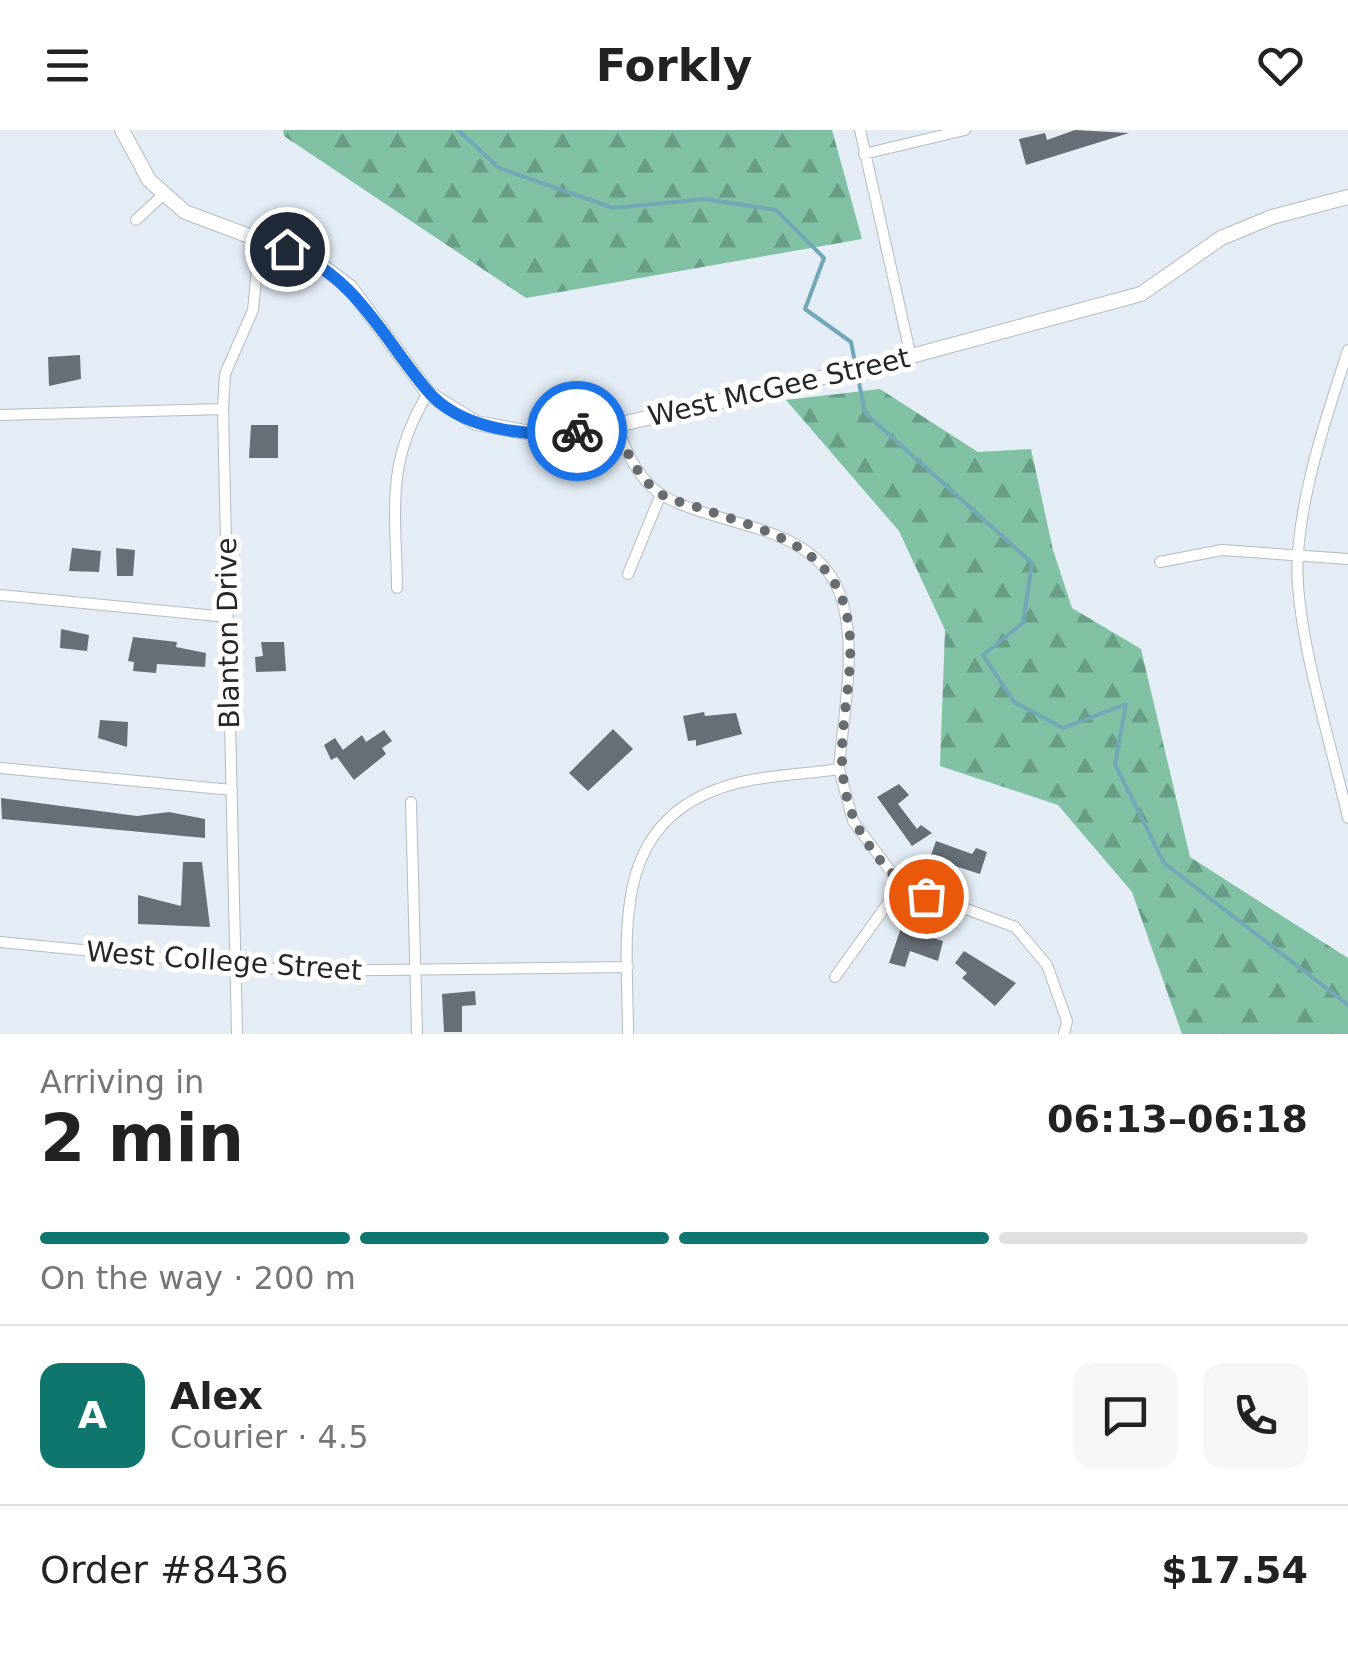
<!DOCTYPE html>
<meta charset="utf-8">
<style>
:root{--surface:#fff;--page:#f6f6f6;--text:#222;--muted:#767676;--line:#e0e0e0;--accent:#0f766e}
body{margin:0;font-family:"DejaVu Sans",sans-serif;background:var(--page);color:var(--text);height:100vh;display:flex;flex-direction:column;font-size:38px;white-space:nowrap}
*{box-sizing:border-box;margin:0}
p{font-size:32px;color:var(--muted)}
.icon{flex:none;width:55px;height:55px;fill:none;stroke:currentColor;stroke-width:2;stroke-linecap:round;stroke-linejoin:round}
.map{position:relative;height:904px;overflow:hidden}
.details{display:flex;flex-direction:column;background:var(--surface);flex:1}
.details>*{flex:none}
.pin{position:absolute;display:grid;place-items:center;width:85px;height:85px;color:#fff;margin:-42px;border:5px solid #fff;border-radius:50%;box-shadow:0 2px 10px #0007}
.courier{position:absolute;display:grid;place-items:center;width:100px;height:100px;margin:-50px;border:8px solid #1a73e8;border-radius:50%;background:#fff;color:#222;box-shadow:0 2px 12px #0007}
.overview em{font-style:normal;font-weight:800}
.overview div{display:flex;flex-direction:column-reverse}
.overview{display:flex;align-items:center;justify-content:space-between;height:170px;padding:0 40px}
h1{font-size:65px;font-weight:800;line-height:75px}
.bar{display:grid;grid-template-columns:repeat(4,1fr);gap:15px 10px;align-content:center;height:120px;padding:0 40px}
.bar i{height:12px;border-radius:8px;background:var(--line)}
.bar .selected{background:var(--accent)}
.bar p{grid-column:span 4}
.line{display:flex;align-items:center;gap:25px;padding:0 40px;border-top:2px solid var(--line)}
.line div{flex:1}
.round{display:grid;place-items:center;flex:none;width:105px;height:105px;border-radius:20px;background:var(--page)}
header{display:flex;justify-content:space-between;align-items:center;height:130px;padding:0 40px;background:var(--surface);font-size:45px;font-weight:800}
.map>svg:first-child{display:block}
.forest{fill:url(#forest-firs)}
.lines{fill:none;stroke-linecap:round;stroke-linejoin:round}
.stream{stroke:#71a7b7;stroke-width:4}
.building{fill:#666e76}
.street-casing{stroke:#b3bbc4;stroke-width:12}
.secondary-casing{stroke:#b3bbc4;stroke-width:16}
.street{stroke:#fff;stroke-width:10}
.secondary{stroke:#fff;stroke-width:14}
.done{stroke:#676c71;stroke-width:10;stroke-dasharray:0 18}
.route{stroke:#1a73e8;stroke-width:12}
.labels{text-anchor:middle;dominant-baseline:central;stroke-width:10;stroke-linejoin:round;paint-order:stroke}
.street-label{font-size:28px;fill:#23272a;stroke:#fff}
</style>
<header><svg class="icon" aria-label="menu" viewBox="0 0 24 24"><path d="M4 6h16M4 12h16M4 18h16"/></svg>Forkly<svg class="icon" aria-label="heart" viewBox="0 0 24 24"><path d="M12 20l-8-8c-3-5 5-10 8-4 3-6 11-1 8 4z"/></svg></header>
<div class="map">
<svg width="1348" height="904" viewBox="0 0 1348 904">
<defs>
<pattern id="forest-firs" width="22" height="20" patternUnits="userSpaceOnUse" patternTransform="scale(2.5)"><rect width="22" height="20" fill="#80c1a3"/><path d="M5 1l3.5 6h-7zM16 11l3.5 6h-7z" fill="#689d85"/></pattern>
</defs>
<rect width="100%" height="100%" fill="#e4edf6"/>
<path class="forest" d="M283,0H832L862,109L526,168L284,6Z
M880,259L978,322L1031,319L1053,420L1072,478L1141,519L1190,727L1348,828V904H1182L1132,762L1058,675L940,636L945,500L899,401L786,270Z"/>
<g class="lines">
<path class="stream" d="M458,0L499,38L613,78L705,69L776,80L824,128L805,179L851,212L865,283L1032,433L1023,493L983,525L1014,572L1063,598L1126,574L1115,634L1164,733L1348,875"/>
</g>
<path class="building" d="M1075,0L1129,3L1026,35L1019,9L1045,3L1047,10Z
M80,225L81,249L49,256L48,227Z
M251,295H278V328H249Z
M72,418L101,421L99,442L69,441Z
M116,418L135,420L133,446H117Z
M61,499L89,505L87,521L60,518Z
M133,507L177,512L176,517L206,523L205,537L157,534L156,543L133,541L134,532L128,531Z
M261,512H284L286,541L256,542L255,527L263,526Z
M704,582L705,586L736,583L742,604L696,616V610L688,611L683,586Z
M100,590L128,592L127,617L98,608Z
M613,599L633,619L588,661L569,643Z
M384,600L392,611L382,618L386,624L354,650L337,627L331,630L324,615L335,608L343,620L362,605L366,612Z
M899,654L909,665L898,674L917,699L921,695L932,703L912,716L877,667Z
M1,668L137,686L169,682L205,689V708L2,689Z
M936,711L972,724L976,718L987,722L980,744L930,728Z
M183,732H202L210,797L138,794V765L181,776Z
M901,798L943,811L938,831L910,821L905,837L889,833Z
M964,821L1016,853L995,876L962,848L967,843L955,833Z
M475,861L476,875L462,876V902H444L442,864Z"/>
<g class="lines">
<g class="street-casing">
<path id="street" d="M860,0L911,227
M864,24L965,0
M136,90L164,64
M1348,220C1327,285 1303,355 1298,423C1292,492 1332,616 1348,688
M0,285L223,279
M617,295C625,320 638,350 662,365C719,399 819,392 842,470C857,522 843,585 839,639
M1160,432L1222,420L1348,429
M628,444L661,364
M397,458C396,378 385,334 428,263
M0,465L227,487
M0,638L232,660
M411,672L417,904
M0,812L297,841L628,837
M835,847L901,755
M237,904L223,279L225,244L253,180L260,108
M628,904C628,809 608,699 718,659C754,645 801,645 839,639L853,691L901,755L1015,797L1047,835L1067,891L1064,904"/>
</g>
<g class="secondary-casing">
<path id="secondary" d="M122,0L149,50L185,82L314,130L350,157L428,263L476,293L547,306L617,295L889,232L1141,164L1221,108L1272,87L1348,67"/>
</g>
<use href="#street" class="street"/>
<use href="#secondary" class="secondary"/>
</g>
<g class="lines">
<path class="done" d="M577,301L617,295C625,320 638,349 661,364C671,371 686,373 697,377C749,396 818,409 841,466C872,545 811,626 866,711C883,736 898,753 926,766"/>
<path class="route" d="M287,119C356,147 381,205 426,259C459,300 529,308 577,301"/>
</g>
<g class="labels">
<g class="street-label">
<text transform="translate(779 257) rotate(-13)">West McGee Street</text>
<text transform="translate(228 503) rotate(-91)">Blanton Drive</text>
<text transform="translate(224 831) rotate(4)">West College Street</text>
</g>
</g>
</svg>
<div class="pin" style="left:926px;top:766px;background:#ea580c"><svg class="icon" aria-label="bag" viewBox="0 0 24 24"><path d="M5 8h14l-1 12H6zM9 8a3 3 0 0 1 6 0"/></svg></div>
<div class="pin" style="left:287px;top:119px;background:#1f2937"><svg class="icon" aria-label="home" viewBox="0 0 24 24"><path d="M3 11l9-7 9 7M6 9v11h12V9"/></svg></div>
<div class="courier" style="left:577px;top:301px"><svg class="icon" aria-label="bike" viewBox="0 0 24 24"><circle cx="6" cy="16" r="4"/><circle cx="18" cy="16" r="4"/><path d="M6 16l4-8h5l3 8M10 8l3 8H6M13 5h3"/></svg></div>
</div>
<section class="details">
<div class="overview"><div><h1>2 min</h1><p>Arriving in</p></div><em>06:13–06:18</em></div>
<div class="bar"><i class="selected"></i><i class="selected"></i><i class="selected"></i><i></i><p>On the way · 200 m</p></div>
<div class="line" style="height:180px"><b class="round" style="background:var(--accent);color:#fff">A</b><div><b>Alex</b><p>Courier · 4.5</p></div><a class="round"><svg class="icon" aria-label="chat" viewBox="0 0 24 24"><path d="M4 5h16v11H9l-5 4z"/></svg></a><a class="round"><svg class="icon" aria-label="phone" viewBox="0 0 24 24"><path d="M5 4h4l2 5-3 2q2 4 5 5l2-3 5 2v4C11 20 4 13 5 4z"/></svg></a></div>
<div class="line" style="height:130px"><div>Order #8436</div><b>$17.54</b></div>
</section>
